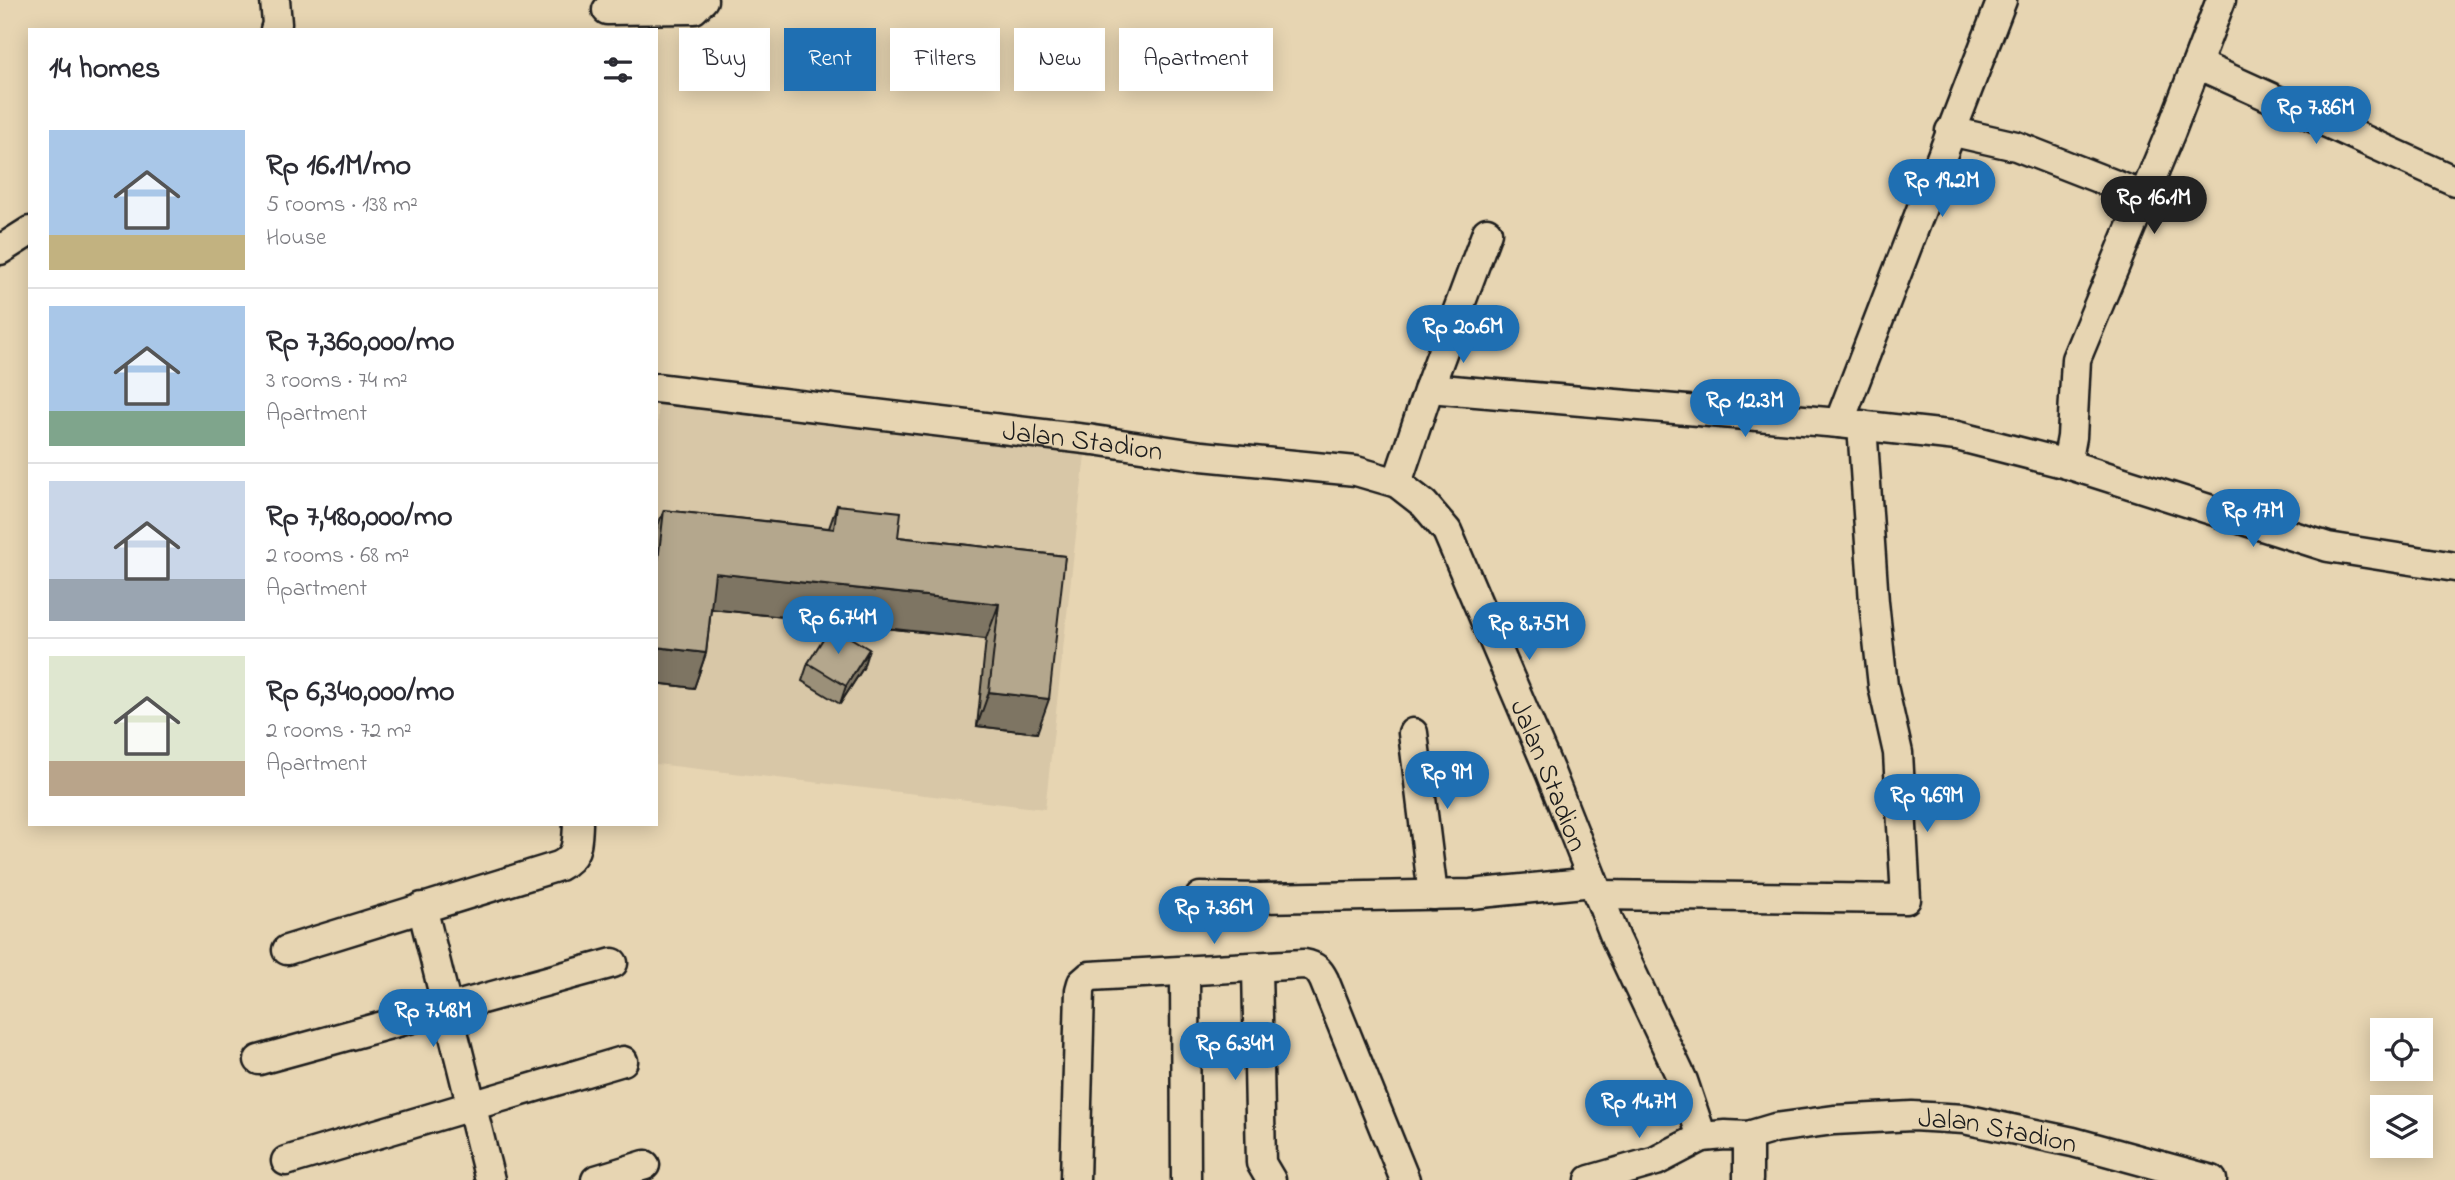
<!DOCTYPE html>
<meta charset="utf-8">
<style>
body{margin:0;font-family:"Indie Flower",sans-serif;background:#f2f2f3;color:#2b2b33;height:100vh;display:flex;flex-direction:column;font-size:26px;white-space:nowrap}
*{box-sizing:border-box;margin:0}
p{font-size:23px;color:#7c7c81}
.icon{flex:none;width:38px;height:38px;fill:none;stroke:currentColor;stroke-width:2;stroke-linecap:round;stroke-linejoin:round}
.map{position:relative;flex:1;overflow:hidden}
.side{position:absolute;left:28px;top:28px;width:630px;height:798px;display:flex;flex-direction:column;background:#fff;border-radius:0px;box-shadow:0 4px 18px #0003}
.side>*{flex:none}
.hud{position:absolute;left:679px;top:28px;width:665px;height:63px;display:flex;gap:14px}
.tools{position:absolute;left:2370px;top:1018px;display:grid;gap:14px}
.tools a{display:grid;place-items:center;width:63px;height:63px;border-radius:0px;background:#fff;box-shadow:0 4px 18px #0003;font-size:35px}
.price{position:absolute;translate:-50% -60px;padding:0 16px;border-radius:24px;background:#1f6fb2;color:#fff;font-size:23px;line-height:46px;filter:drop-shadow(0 2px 4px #0008)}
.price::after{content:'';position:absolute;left:50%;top:42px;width:21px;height:16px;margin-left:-10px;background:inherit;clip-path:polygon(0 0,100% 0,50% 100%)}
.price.on{background:#222;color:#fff}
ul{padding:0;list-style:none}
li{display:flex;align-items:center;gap:21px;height:175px;padding:0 21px}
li+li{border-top:2px solid #e1e1e2}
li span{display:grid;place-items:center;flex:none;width:196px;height:140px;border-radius:0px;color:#555}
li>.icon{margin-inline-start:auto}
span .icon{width:84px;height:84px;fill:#fffc;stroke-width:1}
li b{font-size:30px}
h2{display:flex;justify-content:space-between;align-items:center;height:84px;padding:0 21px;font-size:30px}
.tag{padding:0 24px;border-radius:0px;background:#fff;box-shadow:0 4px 18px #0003;font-size:24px;line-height:63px}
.tag.on{background:#1f6fb2;color:#fff}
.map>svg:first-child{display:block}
.built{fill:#d8c7a7}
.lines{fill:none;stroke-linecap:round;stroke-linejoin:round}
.minor-casing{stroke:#1c1c1c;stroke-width:33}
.minor{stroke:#e7d5b2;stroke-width:28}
.wall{fill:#9b9079;stroke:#1c1c1c;stroke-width:2}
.shaded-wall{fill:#7e7563;stroke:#1c1c1c;stroke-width:2}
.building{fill:#b4a78d;stroke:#1c1c1c;stroke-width:2}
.labels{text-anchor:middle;stroke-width:5;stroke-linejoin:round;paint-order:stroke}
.street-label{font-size:28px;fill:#1c1c1c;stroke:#e7d5b2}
</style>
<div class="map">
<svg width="2455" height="1180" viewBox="0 0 2455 1180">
<rect width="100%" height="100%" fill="#e7d5b2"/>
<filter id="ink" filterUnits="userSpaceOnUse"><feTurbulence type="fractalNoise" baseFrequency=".0143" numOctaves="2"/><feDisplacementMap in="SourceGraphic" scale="14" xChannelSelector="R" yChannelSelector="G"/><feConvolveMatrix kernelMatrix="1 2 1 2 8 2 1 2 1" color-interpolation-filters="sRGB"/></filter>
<g filter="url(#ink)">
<polygon class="built" points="658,397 1086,446 1045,809 656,764"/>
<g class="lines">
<defs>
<g id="minor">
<polyline points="607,10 694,9 703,0"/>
<polyline points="275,30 277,24 275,0"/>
<polyline points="2197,64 2455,181"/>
<polyline points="1950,131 2016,146 2144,196"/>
<polyline points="0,250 30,231"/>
<path id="s1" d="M656 388 1094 440 1202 456 1356 471 1397 483 1424 504 1447 531 1550 772 1616 939 1683 1081 1702 1137 1725 1135 1748 1136 1775 1128 1834 1120 1912 1116 1964 1119 2073 1142 2212 1180"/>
<polyline points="1429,388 1839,423 1957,436 2067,464 2328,547 2455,567"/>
<polyline points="1839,423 2002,0"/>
<polyline points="2067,464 2072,437 2076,359 2171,131 2221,0"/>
<polyline points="1397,483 1429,388 1487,232"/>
<polyline points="1413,733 1433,895"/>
<polyline points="1598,895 1906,899 1898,753 1883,686 1874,602 1862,425"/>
<polyline points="1200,897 1260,898 1471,894 1593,882"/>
<polyline points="422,907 490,1180"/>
<path d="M287 950 559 866C578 857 577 843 578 824"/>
<polyline points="1257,968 1261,1163 1271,1180"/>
<polyline points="1185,971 1186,1180"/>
<polyline points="259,1060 613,963"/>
<polyline points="1748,1136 1748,1180"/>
<polyline points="286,1161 623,1061"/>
<polyline points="596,1180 645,1165"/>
<path d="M1075 1180 1080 990 1082 983 1090 976 1304 964C1315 966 1319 970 1324 980L1405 1180"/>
<polyline points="1590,1180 1656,1161 1702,1137"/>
</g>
</defs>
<use href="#minor" class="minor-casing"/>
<use href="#minor" class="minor"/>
</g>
<g class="wall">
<polygon points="837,505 898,537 1065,556 1037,733 977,726 986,639 711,609 706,653 694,688 656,683 656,530 664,510 829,528"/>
<polygon points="808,663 863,668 840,704 802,681"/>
</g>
<g class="shaded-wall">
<polygon points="715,573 999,604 986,639 702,608"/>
<polygon points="656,647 706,653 694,688 656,683"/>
<polygon points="869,649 863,668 840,704 846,686"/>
<polygon points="989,692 1049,699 1037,733 977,726"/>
</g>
<g class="building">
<polygon points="837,505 901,512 898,537 1065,556 1049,699 989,692 999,604 715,573 706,653 656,647 656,578 664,510 834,529"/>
<polygon points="831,626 869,649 846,686 808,663"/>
</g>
</g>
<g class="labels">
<g class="street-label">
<text dy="10" stroke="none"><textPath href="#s1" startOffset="430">Jalan Stadion</textPath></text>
<text dy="10" stroke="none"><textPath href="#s1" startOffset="1082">Jalan Stadion</textPath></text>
<text dy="10" stroke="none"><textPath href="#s1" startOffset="1774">Jalan Stadion</textPath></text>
</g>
</g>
</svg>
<div class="tools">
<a><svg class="icon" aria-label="locate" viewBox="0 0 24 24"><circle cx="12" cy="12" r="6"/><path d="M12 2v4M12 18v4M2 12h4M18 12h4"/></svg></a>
<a><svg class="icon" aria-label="layers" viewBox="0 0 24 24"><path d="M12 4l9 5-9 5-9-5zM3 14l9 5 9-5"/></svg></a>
</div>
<b class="price" style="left:2316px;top:146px">Rp 7.86M</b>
<b class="price" style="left:1942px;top:219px">Rp 19.2M</b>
<b class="price on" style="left:2154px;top:236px">Rp 16.1M</b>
<b class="price" style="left:1463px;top:365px">Rp 20.6M</b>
<b class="price" style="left:1745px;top:439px">Rp 12.3M</b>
<b class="price" style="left:2253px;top:549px">Rp 17M</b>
<b class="price" style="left:838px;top:656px">Rp 6.74M</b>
<b class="price" style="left:1529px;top:662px">Rp 8.75M</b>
<b class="price" style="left:1447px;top:811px">Rp 9M</b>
<b class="price" style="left:1927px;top:834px">Rp 9.69M</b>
<b class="price" style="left:1214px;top:946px">Rp 7.36M</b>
<b class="price" style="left:433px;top:1049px">Rp 7.48M</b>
<b class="price" style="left:1235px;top:1082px">Rp 6.34M</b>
<b class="price" style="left:1639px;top:1140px">Rp 14.7M</b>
<div class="hud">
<a class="tag">Buy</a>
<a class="tag on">Rent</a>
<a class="tag">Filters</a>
<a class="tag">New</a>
<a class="tag">Apartment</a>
</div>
<section class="side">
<h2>14 homes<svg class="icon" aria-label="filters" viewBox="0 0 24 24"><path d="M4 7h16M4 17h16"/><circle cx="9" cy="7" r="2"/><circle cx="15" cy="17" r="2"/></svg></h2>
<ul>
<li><span style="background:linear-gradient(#a9c7e8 75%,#c2b280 0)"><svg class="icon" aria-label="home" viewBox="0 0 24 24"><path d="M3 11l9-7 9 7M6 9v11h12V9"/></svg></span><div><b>Rp 16.1M/mo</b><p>5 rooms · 138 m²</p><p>House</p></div></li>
<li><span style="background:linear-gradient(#a9c7e8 75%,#7fa58c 0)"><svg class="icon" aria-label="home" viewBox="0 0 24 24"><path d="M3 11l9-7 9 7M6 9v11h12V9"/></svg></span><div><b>Rp 7,360,000/mo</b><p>3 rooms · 74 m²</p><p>Apartment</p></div></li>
<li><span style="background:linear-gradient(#c9d6e8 70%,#9aa5b1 0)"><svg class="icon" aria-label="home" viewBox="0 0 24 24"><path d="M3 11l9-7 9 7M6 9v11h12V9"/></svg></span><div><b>Rp 7,480,000/mo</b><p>2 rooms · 68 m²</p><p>Apartment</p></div></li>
<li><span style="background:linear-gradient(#dfe7d0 75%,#b9a48a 0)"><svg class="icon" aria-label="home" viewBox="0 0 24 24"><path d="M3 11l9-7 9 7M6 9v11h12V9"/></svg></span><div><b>Rp 6,340,000/mo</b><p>2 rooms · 72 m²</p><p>Apartment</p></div></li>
</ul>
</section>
</div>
